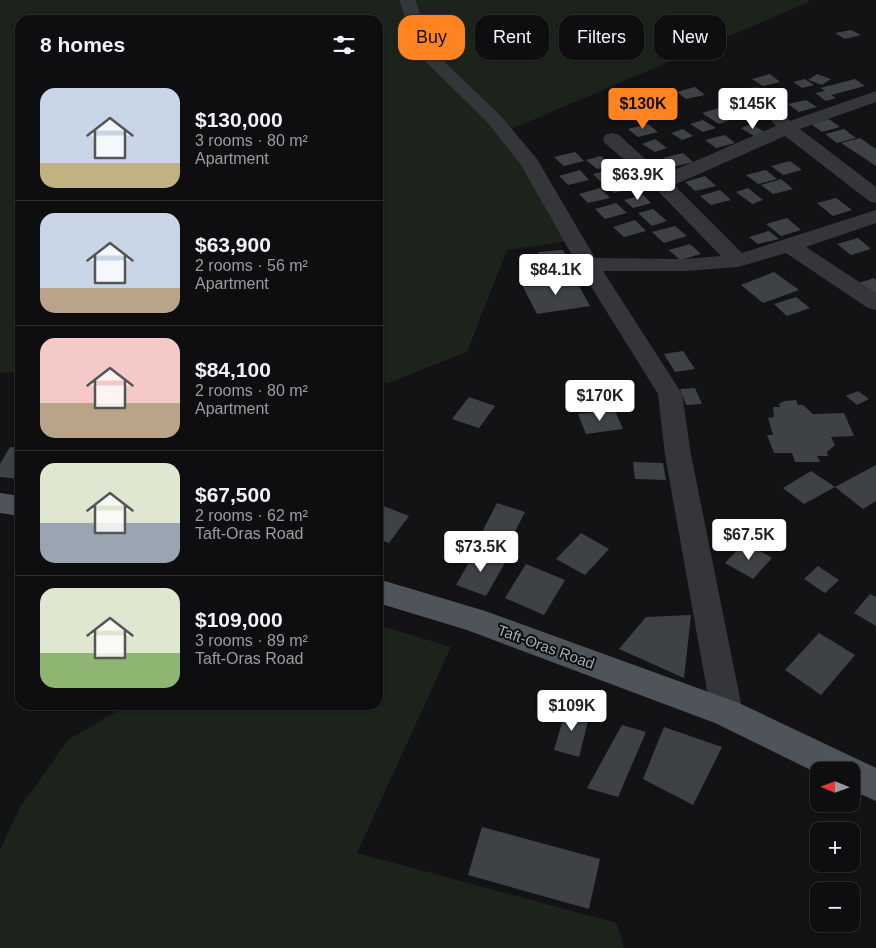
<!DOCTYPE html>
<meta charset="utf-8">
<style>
body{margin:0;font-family:Arial,sans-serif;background:#171719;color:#f1f3f6;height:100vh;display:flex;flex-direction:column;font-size:19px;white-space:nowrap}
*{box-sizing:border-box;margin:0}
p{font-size:16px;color:#9b9c9f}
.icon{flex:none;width:28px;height:28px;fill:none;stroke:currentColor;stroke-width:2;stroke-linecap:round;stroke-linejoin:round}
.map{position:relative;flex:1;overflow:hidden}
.drawer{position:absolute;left:15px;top:15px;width:368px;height:695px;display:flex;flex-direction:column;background:#0e0e10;border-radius:15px;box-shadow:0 1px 4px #0004,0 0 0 1px #2e2e30}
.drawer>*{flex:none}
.guide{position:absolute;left:398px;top:15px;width:402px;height:45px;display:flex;gap:10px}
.needle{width:32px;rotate:271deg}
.fabs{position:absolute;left:810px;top:762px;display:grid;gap:10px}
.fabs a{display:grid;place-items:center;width:50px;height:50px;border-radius:10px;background:#0e0e10;box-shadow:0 1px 4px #0004,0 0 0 1px #2e2e30;font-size:25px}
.price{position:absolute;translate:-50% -42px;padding:0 11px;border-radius:5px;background:#fff;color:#222;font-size:16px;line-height:32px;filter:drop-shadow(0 1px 2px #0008)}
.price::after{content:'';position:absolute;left:50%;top:30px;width:15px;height:11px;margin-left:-8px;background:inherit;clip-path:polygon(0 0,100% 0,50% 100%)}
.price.selected{background:#ff8421;color:#111}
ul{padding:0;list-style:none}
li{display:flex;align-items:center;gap:15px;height:125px;padding:0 25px}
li+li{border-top:1px solid #2e2e30}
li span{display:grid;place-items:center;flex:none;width:140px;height:100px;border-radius:15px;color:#555}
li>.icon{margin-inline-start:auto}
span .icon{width:60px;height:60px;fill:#fffc;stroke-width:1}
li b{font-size:21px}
h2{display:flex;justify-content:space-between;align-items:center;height:60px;padding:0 25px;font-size:21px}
.pill{padding:0 18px;border-radius:15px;background:#0e0e10;box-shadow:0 1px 4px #0004,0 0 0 1px #2e2e30;font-size:18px;line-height:45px}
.pill.selected{background:#ff8421;color:#111}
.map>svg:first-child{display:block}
.green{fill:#1b231b}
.building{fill:#3f4245}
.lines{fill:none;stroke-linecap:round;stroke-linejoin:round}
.street{fill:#34363a;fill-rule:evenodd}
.primary{fill:#4f545a;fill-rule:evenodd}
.labels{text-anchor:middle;stroke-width:4;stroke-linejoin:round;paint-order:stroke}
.street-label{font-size:15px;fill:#a3adb7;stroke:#0e0e10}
</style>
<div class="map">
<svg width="876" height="948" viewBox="0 0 876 948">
<rect width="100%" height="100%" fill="#131315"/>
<g class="green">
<polygon points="0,0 807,0 811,1 509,130 569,241 507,250 467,352 388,383 378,380 378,20 20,20 20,372 0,373"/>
<polygon points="378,625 451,647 357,853 617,923 624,948 0,948 0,850 19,809 68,740 127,705 378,705"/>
</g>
<g class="building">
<polygon points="851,30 861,35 845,39 835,33"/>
<polygon points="770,74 780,82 763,86 752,79"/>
<polygon points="817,74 831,79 822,85 808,80"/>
<polygon points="805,79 814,85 802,88 793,82"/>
<polygon points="855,79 865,86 831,95 836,98 826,101 815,93 825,91 820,88"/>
<polygon points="695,87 705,95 686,99 677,92"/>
<polygon points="630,98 639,106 620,111 611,103"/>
<polygon points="806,100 817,107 799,112 788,104"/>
<polygon points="719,108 736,118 719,124 702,113"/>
<polygon points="829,119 840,127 822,132 811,124"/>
<polygon points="703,120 716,128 703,132 690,124"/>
<polygon points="648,124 658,132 638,137 628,129"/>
<polygon points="752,124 764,132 754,136 741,128"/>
<polygon points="683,129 693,136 682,140 671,133"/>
<polygon points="844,129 856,138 837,143 825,134"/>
<polygon points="725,135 735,143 716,148 705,140"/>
<polygon points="860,138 876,149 876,166 841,143"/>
<polygon points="655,139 667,148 655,152 642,144"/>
<polygon points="575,152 584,161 564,166 554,157"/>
<polygon points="683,153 693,162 673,167 663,158"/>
<polygon points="601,156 612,166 597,169 586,160"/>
<polygon points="790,161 802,170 783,175 771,166"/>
<polygon points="580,170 589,180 568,185 559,176"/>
<polygon points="609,170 620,179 603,184 593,174"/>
<polygon points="766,170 777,179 758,184 746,175"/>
<polygon points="705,176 716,186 695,191 685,182"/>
<polygon points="781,179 793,189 773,194 761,185"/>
<polygon points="628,182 634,188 614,193 608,187"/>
<polygon points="600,188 610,198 588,203 579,194"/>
<polygon points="748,188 763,200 752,204 736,192"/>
<polygon points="720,190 731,200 711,205 700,196"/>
<polygon points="643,195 651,203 633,208 624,200"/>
<polygon points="836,198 852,210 833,216 817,203"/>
<polygon points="616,203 627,213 605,219 595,209"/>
<polygon points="653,209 667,221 652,226 638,213"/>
<polygon points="787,218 801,230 781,236 766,224"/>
<polygon points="635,220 646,231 624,237 613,227"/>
<polygon points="675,226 687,236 664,243 652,232"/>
<polygon points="769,231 779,239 758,244 749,237"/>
<polygon points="858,238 871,249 851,255 837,244"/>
<polygon points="690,244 701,254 680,260 669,250"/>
<polygon points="563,250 569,262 543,264 538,252"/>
<polygon points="774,272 799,290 763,303 741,285"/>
<polygon points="574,277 590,306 537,314 522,285"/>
<polygon points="874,278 876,280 876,294 853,285"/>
<polygon points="796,297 810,308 787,316 774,304"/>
<polygon points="683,351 695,369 675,372 664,354"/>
<polygon points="695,388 702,404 686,405 680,389"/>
<polygon points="858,391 869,399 857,405 846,396"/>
<polygon points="469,397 495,406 479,428 452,419"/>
<polygon points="796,400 798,405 803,405 813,414 844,413 854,436 831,437 835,445 827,452 828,456 817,456 820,462 795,462 792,453 774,453 767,435 773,435 768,418 774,417 773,407 780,407 779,404 784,401"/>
<polygon points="614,409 623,429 586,434 578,414"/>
<polygon points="10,447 20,448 20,479 0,477 0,464"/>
<polygon points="633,462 663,463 666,480 635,479"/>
<polygon points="876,465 876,501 863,509 835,487"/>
<polygon points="811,471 835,487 804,504 783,488"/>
<polygon points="497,503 525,512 510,541 482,532"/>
<polygon points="381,505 409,516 389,543 378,539 378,510"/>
<polygon points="581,533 609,549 585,575 556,559"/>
<polygon points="745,542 772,558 753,579 725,563"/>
<polygon points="476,550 506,561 486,596 456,585"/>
<polygon points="526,564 565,580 544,615 505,598"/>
<polygon points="818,566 839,580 825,593 804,579"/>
<polygon points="870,594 876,597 876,626 854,613"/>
<polygon points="691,615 684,678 619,649 646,617"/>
<polygon points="819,633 855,655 821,695 785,670"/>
<polygon points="567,706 590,713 579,757 554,750"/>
<polygon points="622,725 646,732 618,797 587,788"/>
<polygon points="664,727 722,747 693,805 643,779"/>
<polygon points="482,827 600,859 589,909 468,875"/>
</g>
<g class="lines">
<polygon class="street" points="399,0 415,0 435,53 500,115 537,159 595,258 685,259 721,256 654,187 605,143 603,139 605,135 612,133 619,135 663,175 776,126 749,96 746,92 749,88 755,87 761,88 790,121 876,91 876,102 800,129 876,187 876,203 869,201 785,136 674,185 742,253 876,210 876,223 806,247 876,293 876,310 868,308 786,253 738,267 685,271 603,271 682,394 691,455 743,713 738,723 727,727 716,723 711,713 665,455 658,394 577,264 521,165 488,123 419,55"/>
<g class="primary">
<polygon points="0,493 20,496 20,516 0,513"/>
<polygon points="378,579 485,611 739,703 876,768 876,801 851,790 851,771 819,771 819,774 715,723 467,630 378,603"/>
</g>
</g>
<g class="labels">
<g class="street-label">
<text transform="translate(546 647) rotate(20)" y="5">Taft-Oras Road</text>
</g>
</g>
</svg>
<div class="fabs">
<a><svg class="needle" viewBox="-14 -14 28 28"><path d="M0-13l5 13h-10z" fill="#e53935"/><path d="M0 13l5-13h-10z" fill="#9b9c9f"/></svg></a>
<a>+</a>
<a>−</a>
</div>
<b class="price selected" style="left:643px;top:130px">$130K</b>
<b class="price" style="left:753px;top:130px">$145K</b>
<b class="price" style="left:638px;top:201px">$63.9K</b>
<b class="price" style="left:556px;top:296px">$84.1K</b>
<b class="price" style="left:600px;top:422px">$170K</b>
<b class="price" style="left:749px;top:561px">$67.5K</b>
<b class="price" style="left:481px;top:573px">$73.5K</b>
<b class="price" style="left:572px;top:732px">$109K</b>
<div class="guide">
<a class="pill selected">Buy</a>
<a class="pill">Rent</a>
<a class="pill">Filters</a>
<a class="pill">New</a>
</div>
<section class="drawer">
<h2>8 homes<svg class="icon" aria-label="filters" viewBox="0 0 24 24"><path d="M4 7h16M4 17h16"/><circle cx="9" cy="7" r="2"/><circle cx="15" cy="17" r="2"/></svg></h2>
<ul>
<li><span style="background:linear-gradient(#c9d6e8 75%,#c2b280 0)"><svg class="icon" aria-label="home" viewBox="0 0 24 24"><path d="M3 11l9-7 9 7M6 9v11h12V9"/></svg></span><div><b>$130,000</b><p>3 rooms · 80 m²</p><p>Apartment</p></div></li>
<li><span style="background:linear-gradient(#c9d6e8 75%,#b9a48a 0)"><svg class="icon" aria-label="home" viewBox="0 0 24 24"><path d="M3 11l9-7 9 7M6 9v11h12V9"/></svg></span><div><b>$63,900</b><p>2 rooms · 56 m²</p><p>Apartment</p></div></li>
<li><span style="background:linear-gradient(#f6c9c9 65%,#b9a48a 0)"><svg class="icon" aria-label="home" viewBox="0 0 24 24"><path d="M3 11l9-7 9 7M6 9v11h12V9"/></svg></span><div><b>$84,100</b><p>2 rooms · 80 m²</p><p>Apartment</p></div></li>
<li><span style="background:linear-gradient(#dfe7d0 60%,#9aa5b1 0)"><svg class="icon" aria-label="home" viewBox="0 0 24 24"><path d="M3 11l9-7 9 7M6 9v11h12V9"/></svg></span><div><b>$67,500</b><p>2 rooms · 62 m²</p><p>Taft-Oras Road</p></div></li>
<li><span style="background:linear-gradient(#dfe7d0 65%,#8fb573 0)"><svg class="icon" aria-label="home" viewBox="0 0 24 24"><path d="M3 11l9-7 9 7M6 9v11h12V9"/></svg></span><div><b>$109,000</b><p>3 rooms · 89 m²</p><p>Taft-Oras Road</p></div></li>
</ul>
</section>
</div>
